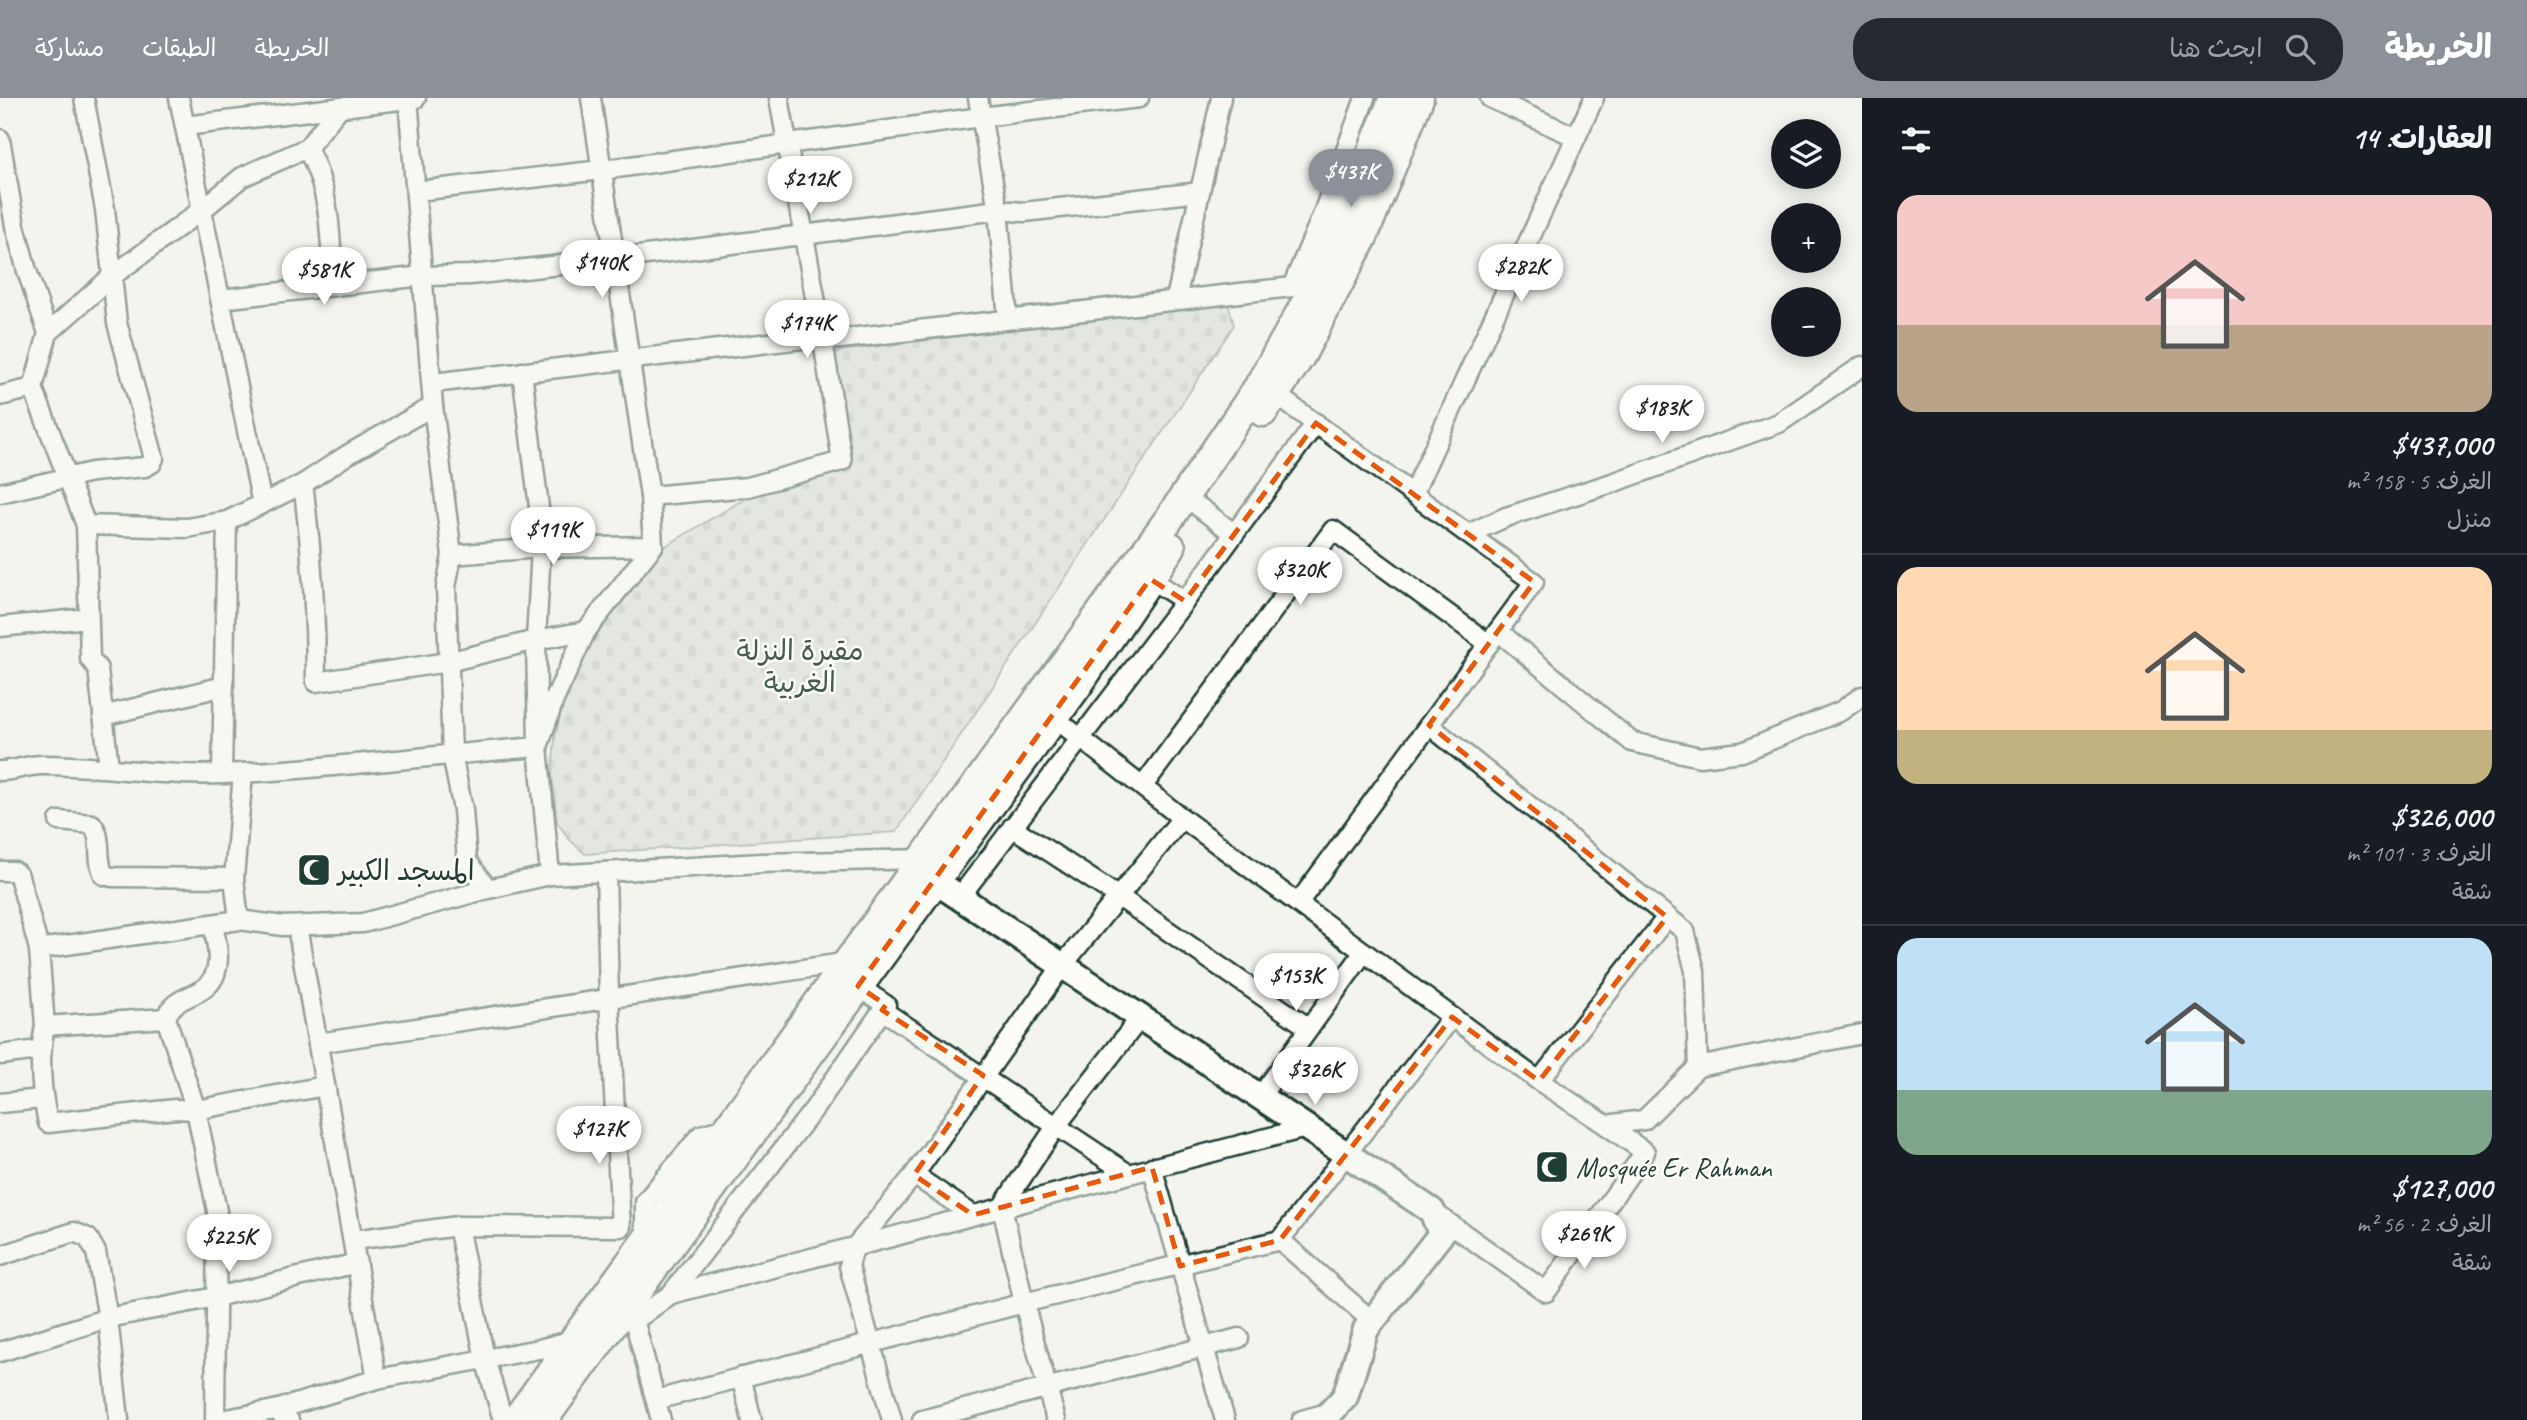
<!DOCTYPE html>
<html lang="ar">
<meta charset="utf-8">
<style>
body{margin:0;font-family:Caveat,"Playpen Sans Arabic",sans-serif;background:#242831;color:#f1f3f6;direction:rtl;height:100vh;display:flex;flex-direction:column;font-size:26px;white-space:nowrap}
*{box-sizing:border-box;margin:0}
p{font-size:23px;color:#9ea1a6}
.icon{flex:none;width:38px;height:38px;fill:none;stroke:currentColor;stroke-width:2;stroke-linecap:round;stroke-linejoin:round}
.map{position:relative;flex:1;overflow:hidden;direction:ltr}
.panel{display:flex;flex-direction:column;background:#171b24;width:665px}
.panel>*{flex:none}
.controls{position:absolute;left:1771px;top:21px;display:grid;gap:14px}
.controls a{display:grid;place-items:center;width:70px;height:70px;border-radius:50%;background:#171b24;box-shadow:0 4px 18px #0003;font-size:35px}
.price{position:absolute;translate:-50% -60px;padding:0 16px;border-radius:24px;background:#fff;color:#222;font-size:23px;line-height:46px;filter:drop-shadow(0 2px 4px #0008)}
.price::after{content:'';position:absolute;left:50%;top:42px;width:21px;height:16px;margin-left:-10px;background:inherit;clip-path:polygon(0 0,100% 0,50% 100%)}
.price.active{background:#8c9099;color:#fff}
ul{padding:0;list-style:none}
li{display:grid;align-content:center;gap:14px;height:371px;padding:0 35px}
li+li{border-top:2px solid #363941}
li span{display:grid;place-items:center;height:217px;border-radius:21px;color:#555}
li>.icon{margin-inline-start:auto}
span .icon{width:126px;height:126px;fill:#fffc;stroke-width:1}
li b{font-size:30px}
h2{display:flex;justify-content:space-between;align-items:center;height:84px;padding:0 35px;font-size:30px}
header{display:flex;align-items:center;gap:42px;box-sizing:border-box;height:98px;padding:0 35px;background:#8c9099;color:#fff}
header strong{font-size:33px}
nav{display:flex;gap:38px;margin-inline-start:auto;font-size:24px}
.search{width:490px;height:63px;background:#242831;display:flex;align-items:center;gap:18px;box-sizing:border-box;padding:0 24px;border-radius:28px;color:#9ea1a6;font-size:26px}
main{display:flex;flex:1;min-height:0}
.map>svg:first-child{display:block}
.cemetery{fill:url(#cemetery-stones);stroke:#788a82;stroke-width:2}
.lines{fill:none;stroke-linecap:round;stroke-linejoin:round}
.street-casing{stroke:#1f3d34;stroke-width:23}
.secondary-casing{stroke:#1f3d34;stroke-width:30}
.primary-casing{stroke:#1f3d34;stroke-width:33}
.street{stroke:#fdfcf7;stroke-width:18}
.secondary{stroke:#fdfcf7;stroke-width:24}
.primary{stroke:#fdfcf7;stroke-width:28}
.marked{fill:none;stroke:#e8590c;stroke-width:5;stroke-dasharray:14 9;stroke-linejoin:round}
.labels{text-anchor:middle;stroke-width:5;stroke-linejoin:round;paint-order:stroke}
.park-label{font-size:28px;fill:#435c53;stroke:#fdfcf7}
.poi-label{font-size:28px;fill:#1f3d34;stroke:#fdfcf7;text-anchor:start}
</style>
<header>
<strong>الخريطة</strong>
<div class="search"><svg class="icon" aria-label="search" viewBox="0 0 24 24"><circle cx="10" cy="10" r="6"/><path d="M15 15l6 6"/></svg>ابحث هنا</div>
<nav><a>الخريطة</a><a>الطبقات</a><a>مشاركة</a></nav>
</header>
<main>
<section class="panel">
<h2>العقارات: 14<svg class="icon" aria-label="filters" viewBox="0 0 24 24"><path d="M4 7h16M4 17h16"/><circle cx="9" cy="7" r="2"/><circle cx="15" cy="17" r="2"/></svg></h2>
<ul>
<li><span style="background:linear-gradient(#f6c9c9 60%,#b9a48a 0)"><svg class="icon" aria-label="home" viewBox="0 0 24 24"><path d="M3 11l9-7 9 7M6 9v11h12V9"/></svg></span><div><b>$437,000</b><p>الغرف: 5 · 158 m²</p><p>منزل</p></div></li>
<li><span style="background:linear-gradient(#ffd9b3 75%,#c2b280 0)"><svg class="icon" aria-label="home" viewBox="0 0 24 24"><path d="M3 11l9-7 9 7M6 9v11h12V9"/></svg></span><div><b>$326,000</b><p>الغرف: 3 · 101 m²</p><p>شقة</p></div></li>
<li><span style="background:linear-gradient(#bfe0f5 70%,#7fa58c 0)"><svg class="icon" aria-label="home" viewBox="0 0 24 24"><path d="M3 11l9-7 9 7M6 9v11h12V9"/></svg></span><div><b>$127,000</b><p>الغرف: 2 · 56 m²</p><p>شقة</p></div></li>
</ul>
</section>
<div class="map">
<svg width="1862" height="1322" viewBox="0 0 1862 1322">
<defs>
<pattern id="cemetery-stones" width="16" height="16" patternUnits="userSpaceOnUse" patternTransform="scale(1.75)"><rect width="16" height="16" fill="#d1d6d1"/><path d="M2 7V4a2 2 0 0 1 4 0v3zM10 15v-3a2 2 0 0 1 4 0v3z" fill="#b3b9b4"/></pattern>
</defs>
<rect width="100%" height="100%" fill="#f4f4ef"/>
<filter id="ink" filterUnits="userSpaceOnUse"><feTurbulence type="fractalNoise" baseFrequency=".0143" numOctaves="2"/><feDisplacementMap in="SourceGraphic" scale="14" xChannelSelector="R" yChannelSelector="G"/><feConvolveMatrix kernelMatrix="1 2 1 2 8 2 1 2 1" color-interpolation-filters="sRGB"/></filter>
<g filter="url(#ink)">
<polygon class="cemetery" points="1228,205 1234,227 896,734 585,756 569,741 557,724 552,678 555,639 565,596 589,543 644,461 756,394 851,371 833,259 840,253"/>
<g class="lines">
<defs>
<g id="street">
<polyline points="179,0 262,406"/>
<polyline points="408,0 433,308 452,457 446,489 452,656 463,712 467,763 488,791"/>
<polyline points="978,0 998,112 1008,221"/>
<polyline points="1490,0 1576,39"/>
<polyline points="185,28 416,0"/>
<polyline points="0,41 15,128 27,173 48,235"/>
<path d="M307 50C332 98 330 136 333 188"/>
<polyline points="417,93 602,72 981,19 1139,0"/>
<polyline points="1292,189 1322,118 1365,0"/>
<polyline points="221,201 423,178 470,177 615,161 998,112 1024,114 1200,94"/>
<polyline points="1176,201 1221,0"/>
<polyline points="522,274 542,433 536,542 538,649 550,777"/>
<polyline points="433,285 802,241 823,243 1292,189 1320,180"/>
<polyline points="1275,296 1534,484 1299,804"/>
<polyline points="0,298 33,290"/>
<path d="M303 386C312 452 316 517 316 584L448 564 536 542 586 533"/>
<polyline points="0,395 92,374 145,369 152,365 154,360 117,225 105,111 84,0"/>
<polyline points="1413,396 1594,0"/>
<polyline points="650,398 748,389 842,363 823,243 779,0"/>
<polyline points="1199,409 1233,435"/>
<polyline points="86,427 187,430 227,423 303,386 347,357 433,308"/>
<polyline points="1468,436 1506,419 1612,385 1779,325 1862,268"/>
<polyline points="452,457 540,450 653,448"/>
<polyline points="1150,481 1185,503"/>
<polyline points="0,529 88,520"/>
<polyline points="1498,533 1632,644 1700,659 1742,654 1841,613 1862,598"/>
<polyline points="1047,614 1182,720 1539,983 1606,1027 1644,1022 1698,969 1862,936"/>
<polyline points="103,618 224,588"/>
<polyline points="1429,627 1685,833 1695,873 1698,969"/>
<polyline points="109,670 98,571 90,561 86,427 33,290 48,235 111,179 203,111 242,79 307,50 340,9"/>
<path d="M0 673C14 673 28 667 42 667 103 667 162 679 223 676 329 671 433 657 538 649L554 602 586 533 653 448 650 398 591 0"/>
<polyline points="243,675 234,780 239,822 283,828 363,825 488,791 550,777 761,765 923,761"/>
<polyline points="222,676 227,423"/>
<polyline points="1143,688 1333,432 1489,546"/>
<path d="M59 723 92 726C104 741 95 761 104 777L112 779 234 780"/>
<polyline points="1012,729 1119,799 1309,930"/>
<polyline points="0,773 14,773 19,778 39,851"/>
<polyline points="959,800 1185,503 1316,325"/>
<path d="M213 826C215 839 220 856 217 869 211 903 175 892 166 920L196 1012 217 1113 215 1322"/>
<polyline points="297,828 377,1281"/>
<polyline points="882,912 1127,1075"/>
<polyline points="166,920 45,928 39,851 239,822"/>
<path d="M45 928C38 961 41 992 48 1025L175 1011 196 1012 325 988"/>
<polyline points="318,945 849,864"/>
<polyline points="0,957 39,952"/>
<polyline points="1539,983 1667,819"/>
<polyline points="1260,999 1364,854"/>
<polyline points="0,1005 42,1001"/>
<polyline points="1152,1069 1225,1322"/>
<polyline points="914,1077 973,1117"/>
<polyline points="1432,1113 1546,1194 1645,1054 1606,1027"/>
<polyline points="458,1128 485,1261 503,1322"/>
<polyline points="650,1137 645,1127 645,1104 701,1037 729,1029"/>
<polyline points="353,1142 458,1128 621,1129 609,900 606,774"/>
<polyline points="1280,1142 1372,1223"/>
<polyline points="0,1158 74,1134 88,1140 96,1154 108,1220 119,1322"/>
<path d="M671 1196C883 1143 1094 1084 1306 1030"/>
<polyline points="632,1214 661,1322"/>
<polyline points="634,1223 671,1196 814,1011 886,907 858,888"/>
<polyline points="0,1254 108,1220 216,1199 357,1165"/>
<polyline points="741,1279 752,1322"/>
<polyline points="656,1302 1024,1205 1280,1142 1452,919"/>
<polyline points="275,1312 377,1281 539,1251 574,1242"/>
<polyline points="221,1322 275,1312 289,1322"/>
<polyline points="892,1322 849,1168 854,1150 914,1077 1062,868 1182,720"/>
<polyline points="922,1322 1239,1240"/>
<polyline points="1056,1322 1024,1205 1002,1109 1057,1027 1140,920"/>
<polyline points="1302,1322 1331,1314"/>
</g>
<polyline id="secondary" points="935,783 1432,1113 1441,1136 1366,1231 1345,1299 1323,1322"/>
<g id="primary">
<polyline points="1263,314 1301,257 1363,139 1419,0"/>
<polyline points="516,1322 1169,421 1259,288 1320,180 1394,0"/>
<polyline points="543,1322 1078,587 1171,449"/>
</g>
</defs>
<use href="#street" class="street-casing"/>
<use href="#secondary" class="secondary-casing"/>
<use href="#primary" class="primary-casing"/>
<use href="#street" class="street"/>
<use href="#secondary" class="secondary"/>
<use href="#primary" class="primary"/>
</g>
</g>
<path d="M0 0H1862V1322H0ZM1316 325 1534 484 1429 627 1667 819 1539 983 1452 919 1280 1142 1180 1168 1152 1069 973 1117 914 1077 983 977 882 912 886 907 858 888 1150 481 1185 503Z" fill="#f4f4ef" fill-opacity=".55" fill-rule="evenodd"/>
<path class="marked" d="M1316 325 1534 484 1429 627 1667 819 1539 983 1452 919 1280 1142 1180 1168 1152 1069 973 1117 914 1077 983 977 882 912 886 907 858 888 1150 481 1185 503Z"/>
<defs>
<symbol id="mosque-square" viewBox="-11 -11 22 22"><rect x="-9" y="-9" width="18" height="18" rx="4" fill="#1f3d34" stroke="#fdfcf7"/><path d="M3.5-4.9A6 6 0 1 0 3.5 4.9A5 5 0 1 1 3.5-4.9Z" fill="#fff"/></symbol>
</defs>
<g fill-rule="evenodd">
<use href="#mosque-square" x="295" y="753" width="38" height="38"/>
<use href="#mosque-square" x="1533" y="1050" width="38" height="38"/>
</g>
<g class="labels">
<g class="park-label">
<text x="800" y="562">مقبرة النزلة<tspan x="800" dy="32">الغربية</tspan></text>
</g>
<g class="poi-label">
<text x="338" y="782">المسجد الكبير</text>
<text x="1576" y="1079">Mosquée Er Rahman</text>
</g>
</g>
</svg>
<div class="controls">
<a><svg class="icon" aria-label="layers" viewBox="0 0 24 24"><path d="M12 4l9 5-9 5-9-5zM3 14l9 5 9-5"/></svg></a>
<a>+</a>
<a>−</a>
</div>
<b class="price active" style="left:1351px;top:111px">$437K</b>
<b class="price" style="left:810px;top:118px">$212K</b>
<b class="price" style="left:602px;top:202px">$140K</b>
<b class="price" style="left:1521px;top:206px">$282K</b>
<b class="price" style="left:324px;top:209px">$581K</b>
<b class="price" style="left:807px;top:262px">$174K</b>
<b class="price" style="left:1662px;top:347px">$183K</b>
<b class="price" style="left:553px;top:469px">$119K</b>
<b class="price" style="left:1300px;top:509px">$320K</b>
<b class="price" style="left:1296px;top:915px">$153K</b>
<b class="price" style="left:1315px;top:1009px">$326K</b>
<b class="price" style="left:599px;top:1068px">$127K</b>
<b class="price" style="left:1584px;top:1173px">$269K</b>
<b class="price" style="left:229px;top:1176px">$225K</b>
</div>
</main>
